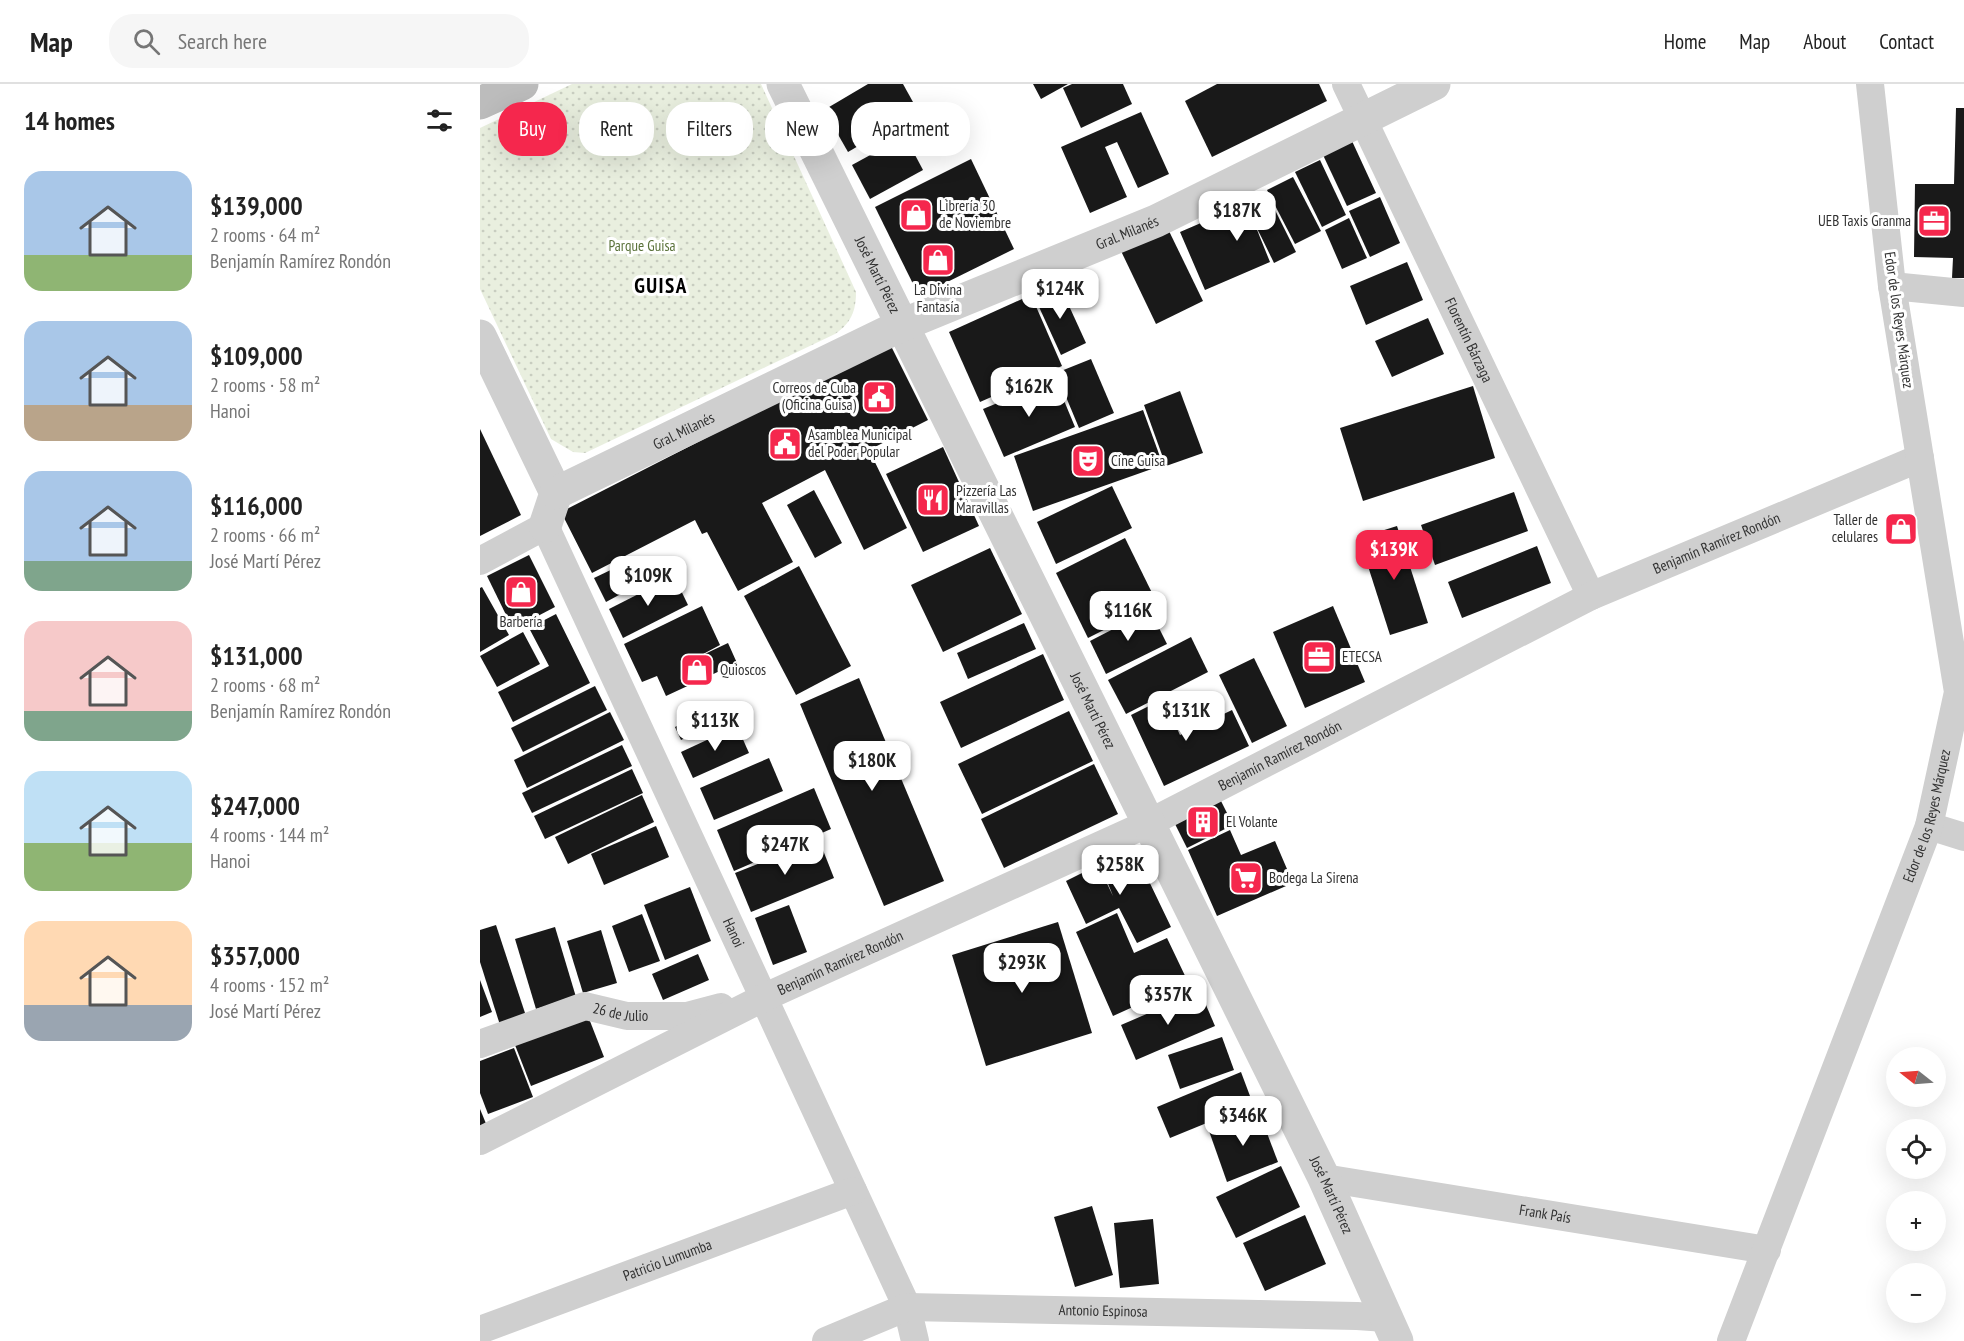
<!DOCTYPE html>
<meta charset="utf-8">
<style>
body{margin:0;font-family:"PT Sans Narrow",sans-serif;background:#f6f6f6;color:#222;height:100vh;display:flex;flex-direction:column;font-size:22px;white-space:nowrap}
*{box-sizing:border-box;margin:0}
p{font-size:20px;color:#767676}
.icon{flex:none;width:33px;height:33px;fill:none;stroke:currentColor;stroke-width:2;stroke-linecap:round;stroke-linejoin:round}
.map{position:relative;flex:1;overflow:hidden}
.panel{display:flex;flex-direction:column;background:#fff;width:480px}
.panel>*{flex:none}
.hud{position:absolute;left:18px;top:18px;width:570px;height:54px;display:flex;gap:12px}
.needle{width:39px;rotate:287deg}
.buttons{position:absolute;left:1406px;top:963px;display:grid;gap:12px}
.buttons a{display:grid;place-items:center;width:60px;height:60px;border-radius:50%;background:#fff;box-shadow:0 6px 24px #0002;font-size:30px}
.price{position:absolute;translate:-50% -51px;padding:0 14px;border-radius:12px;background:#fff;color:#222;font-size:20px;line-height:39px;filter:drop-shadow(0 2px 3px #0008)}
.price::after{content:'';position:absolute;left:50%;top:36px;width:18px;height:14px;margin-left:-9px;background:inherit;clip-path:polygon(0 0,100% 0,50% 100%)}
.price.selected{background:#f5274d;color:#fff}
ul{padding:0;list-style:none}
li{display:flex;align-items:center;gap:18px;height:150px;padding:0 24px}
li span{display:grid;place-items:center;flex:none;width:168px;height:120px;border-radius:18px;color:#555}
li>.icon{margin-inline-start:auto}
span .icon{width:72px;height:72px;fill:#fffc;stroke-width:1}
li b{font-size:26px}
h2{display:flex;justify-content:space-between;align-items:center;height:72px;padding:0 24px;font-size:26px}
.tag{padding:0 21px;border-radius:24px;background:#fff;box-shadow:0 6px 24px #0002;font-size:21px;line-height:54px}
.tag.selected{background:#f5274d;color:#fff}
header{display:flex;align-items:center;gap:36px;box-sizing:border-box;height:84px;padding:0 30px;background:#fff;border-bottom:2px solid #e0e0e0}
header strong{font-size:28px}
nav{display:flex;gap:33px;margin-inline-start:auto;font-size:21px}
.search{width:420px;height:54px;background:#f6f6f6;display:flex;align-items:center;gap:15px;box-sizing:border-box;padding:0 21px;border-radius:24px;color:#767676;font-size:22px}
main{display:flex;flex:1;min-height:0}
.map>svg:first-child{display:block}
.grass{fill:url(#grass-dots)}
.building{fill:#191919}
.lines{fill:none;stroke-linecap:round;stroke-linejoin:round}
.minor{stroke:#cfcfcf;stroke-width:28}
.tertiary{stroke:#cfcfcf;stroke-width:33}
.secondary{stroke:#bcbcbc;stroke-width:33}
.labels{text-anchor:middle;stroke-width:6;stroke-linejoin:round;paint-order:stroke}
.poi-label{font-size:15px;fill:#323232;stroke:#fff;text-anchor:start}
.street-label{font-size:15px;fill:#323232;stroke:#fff}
.park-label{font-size:15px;fill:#5a723a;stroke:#fff}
.district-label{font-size:21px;font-weight:bold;letter-spacing:1.5px;fill:#000;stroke:#fff}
</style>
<header>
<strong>Map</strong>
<div class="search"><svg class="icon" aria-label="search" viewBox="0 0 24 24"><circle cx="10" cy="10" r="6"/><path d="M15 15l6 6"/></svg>Search here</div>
<nav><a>Home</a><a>Map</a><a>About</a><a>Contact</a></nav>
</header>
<main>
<section class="panel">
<h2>14 homes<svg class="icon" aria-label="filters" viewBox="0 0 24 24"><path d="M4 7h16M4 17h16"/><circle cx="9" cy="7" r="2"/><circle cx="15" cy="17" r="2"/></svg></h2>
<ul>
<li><span style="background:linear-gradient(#a9c7e8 70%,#8fb573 0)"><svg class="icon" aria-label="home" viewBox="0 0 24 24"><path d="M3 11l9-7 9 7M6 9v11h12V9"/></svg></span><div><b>$139,000</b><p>2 rooms · 64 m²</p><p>Benjamín Ramírez Rondón</p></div></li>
<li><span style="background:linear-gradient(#a9c7e8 70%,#b9a48a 0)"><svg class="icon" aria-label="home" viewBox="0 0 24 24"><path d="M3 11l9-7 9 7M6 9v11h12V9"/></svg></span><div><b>$109,000</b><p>2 rooms · 58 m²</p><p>Hanoi</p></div></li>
<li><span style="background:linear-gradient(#a9c7e8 75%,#7fa58c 0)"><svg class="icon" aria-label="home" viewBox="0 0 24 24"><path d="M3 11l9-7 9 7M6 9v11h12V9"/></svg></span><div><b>$116,000</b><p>2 rooms · 66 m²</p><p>José Martí Pérez</p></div></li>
<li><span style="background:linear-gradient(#f6c9c9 75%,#7fa58c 0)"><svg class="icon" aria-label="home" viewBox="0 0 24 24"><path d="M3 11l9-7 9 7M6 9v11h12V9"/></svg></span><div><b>$131,000</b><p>2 rooms · 68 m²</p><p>Benjamín Ramírez Rondón</p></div></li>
<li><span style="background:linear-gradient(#bfe0f5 60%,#8fb573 0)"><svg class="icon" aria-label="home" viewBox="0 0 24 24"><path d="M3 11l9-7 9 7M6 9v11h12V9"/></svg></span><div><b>$247,000</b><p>4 rooms · 144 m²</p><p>Hanoi</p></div></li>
<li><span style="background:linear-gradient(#ffd9b3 70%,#9aa5b1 0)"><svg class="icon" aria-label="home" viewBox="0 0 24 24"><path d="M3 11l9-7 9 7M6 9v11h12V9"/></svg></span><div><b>$357,000</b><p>4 rooms · 152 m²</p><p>José Martí Pérez</p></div></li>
</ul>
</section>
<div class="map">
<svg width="1484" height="1257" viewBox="0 0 1484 1257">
<defs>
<pattern id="grass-dots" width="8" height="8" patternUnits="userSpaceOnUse" patternTransform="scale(1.5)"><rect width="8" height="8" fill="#e9efdf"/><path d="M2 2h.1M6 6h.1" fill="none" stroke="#c8cdc0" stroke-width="1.8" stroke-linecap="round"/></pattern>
</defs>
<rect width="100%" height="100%" fill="#fff"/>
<path class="grass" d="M92 0H281L376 208C376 227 371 239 355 250L105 369 93 368 71 355 0 205V44Z"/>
<g class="building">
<polygon points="388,0 423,0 438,27 368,68 344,26"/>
<polygon points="553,0 588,0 561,15"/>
<polygon points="592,0 643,0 652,20 601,44 583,4"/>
<polygon points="737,0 839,0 847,17 732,73 705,17"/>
<polygon points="1476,24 1484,24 1484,194 1472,194 1473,174 1434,173 1435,100 1474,100"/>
<polygon points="661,28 689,90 658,104 637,58 625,63 647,113 610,129 581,63"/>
<polygon points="425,52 443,86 390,115 372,81"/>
<polygon points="872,57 896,109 867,122 843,71"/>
<polygon points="491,75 534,165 439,212 395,123"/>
<polygon points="840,76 866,131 842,143 815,88"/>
<polygon points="813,93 841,147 815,160 787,106"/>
<polygon points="786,108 816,168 794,179 773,136 790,178 725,206 700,148 765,120"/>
<polygon points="900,113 920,159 890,173 869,127"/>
<polygon points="869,134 887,174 862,185 845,146"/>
<polygon points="688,145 723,217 676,240 641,167"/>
<polygon points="927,178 943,216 886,241 870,202"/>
<polygon points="579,200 606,259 581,271 554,212"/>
<polygon points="551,211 582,282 500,318 469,248"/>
<polygon points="948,234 964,270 912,293 895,257"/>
<polygon points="410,260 448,336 389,366 427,444 384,466 345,386 282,419 313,478 258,507 227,448 222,450 215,436 112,489 81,428"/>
<polygon points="611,275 634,329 599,344 576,289"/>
<polygon points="575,295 595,343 524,373 503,325"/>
<polygon points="993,302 1015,374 883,417 860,344"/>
<polygon points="700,307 723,369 686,382 664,321"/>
<polygon points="663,326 683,381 553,427 534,372"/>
<polygon points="0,345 41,431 0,452"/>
<polygon points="463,363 499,442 443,468 406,390"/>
<polygon points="632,402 652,444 576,480 557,438"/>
<polygon points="334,406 362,459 335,474 307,421"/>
<polygon points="1034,408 1048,447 955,481 941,441"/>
<polygon points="917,442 948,539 910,551 879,454"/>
<polygon points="645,454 677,519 608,554 576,489"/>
<polygon points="1057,462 1071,499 982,534 968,498"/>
<polygon points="510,464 542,530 463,568 431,501"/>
<polygon points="49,471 75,523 33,545 7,492"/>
<polygon points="139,482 150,505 126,518 114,494"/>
<polygon points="319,482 371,582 316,611 264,512"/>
<polygon points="194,492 208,521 143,554 129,525"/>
<polygon points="2,503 29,551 0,568 0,504"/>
<polygon points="222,522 240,561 212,576 248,559 257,579 186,612 177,592 162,598 144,560"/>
<polygon points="853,522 885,598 825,624 793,548"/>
<polygon points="670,526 687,560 626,590 610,557"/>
<polygon points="76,530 110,599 33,638 18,608 69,582 49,544"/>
<polygon points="544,539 556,565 488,595 477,569"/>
<polygon points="43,548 60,580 17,603 0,572"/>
<polygon points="711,553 728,588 646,630 628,596"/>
<polygon points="563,570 584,616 481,664 460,618"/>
<polygon points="774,574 807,642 772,659 739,591"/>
<polygon points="379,594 464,797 404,822 320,620"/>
<polygon points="115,602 127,626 43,668 31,644"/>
<polygon points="683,615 700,651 752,626 769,662 684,702 651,631"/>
<polygon points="589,627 613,677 502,730 478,680"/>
<polygon points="130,628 144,656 47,704 34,676"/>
<polygon points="207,637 213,650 201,656 195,643"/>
<polygon points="257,642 269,669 213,694 201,668"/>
<polygon points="142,661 152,682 52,729 42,709"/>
<polygon points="289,674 303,707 234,736 220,704"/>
<polygon points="614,680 638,730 524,784 501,735"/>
<polygon points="152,685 163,709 65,755 54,732"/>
<polygon points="334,704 351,745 254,787 237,746"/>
<polygon points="162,711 174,738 88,780 75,753"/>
<polygon points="739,713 753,741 707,764 693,736"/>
<polygon points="176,742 189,773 124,801 111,770"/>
<polygon points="750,746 761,771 795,757 813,799 737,832 708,766"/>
<polygon points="339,756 354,794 271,828 255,789"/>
<polygon points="654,766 691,843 657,859 639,824 606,840 586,797 618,781 633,812 621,782"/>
<polygon points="210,803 231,857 185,876 164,821"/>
<polygon points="309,821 327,868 293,881 275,834"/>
<polygon points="637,829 654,869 687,854 708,898 633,932 596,848"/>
<polygon points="162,830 180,877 149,888 132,842"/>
<polygon points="578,838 612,949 506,982 472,871"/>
<polygon points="16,841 46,932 20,941 0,878 0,846"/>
<polygon points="75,843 96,913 56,925 35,855"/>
<polygon points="121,846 137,899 103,909 87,857"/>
<polygon points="218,870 229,896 183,916 172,890"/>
<polygon points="0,896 12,928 0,933"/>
<polygon points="720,907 735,942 656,976 641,941"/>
<polygon points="108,932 124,973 51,1002 35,961"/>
<polygon points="742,953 754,986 700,1005 688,971"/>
<polygon points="34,964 53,1013 8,1030 0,1009 0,977"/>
<polygon points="761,988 773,1020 690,1054 677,1023"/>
<polygon points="0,1025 7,1042 0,1046"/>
<polygon points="779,1028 798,1078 747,1098 729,1047"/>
<polygon points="801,1082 820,1123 756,1154 736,1113"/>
<polygon points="612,1122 633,1191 595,1203 574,1133"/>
<polygon points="825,1131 846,1180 785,1207 763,1159"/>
<polygon points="673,1135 679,1200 640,1204 634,1139"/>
</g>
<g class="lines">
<g class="minor">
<path id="s1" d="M866 0 1111 512"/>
<polyline points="1412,202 1484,209"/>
<path id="s2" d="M0 477 65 442 427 1223 435 1257"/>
<polyline points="1449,742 1484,753"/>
<path id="s3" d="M0 960 105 922 147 932H207L241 923"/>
<path id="s4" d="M0 1057 285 913 667 740 1111 512 1440 374"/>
<path id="s5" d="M844 1094 1287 1166"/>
<path id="s6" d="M0 1246 373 1107"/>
<path id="s7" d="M346 1257 427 1223 877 1232 906 1234"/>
<path id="s8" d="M1251 1257 1449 742 1478 608 1412 202 1390 0"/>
</g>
<g class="tertiary">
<path id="s9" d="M303 0 844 1094 917 1257"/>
<polyline points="0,252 76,409 65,442"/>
<path id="s10" d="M76 409 422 241 676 137 954 0"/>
</g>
<polyline class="secondary" points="0,19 42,0"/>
</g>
<defs>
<symbol id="shop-square" viewBox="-11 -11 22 22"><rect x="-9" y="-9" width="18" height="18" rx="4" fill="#f5274d" stroke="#fff"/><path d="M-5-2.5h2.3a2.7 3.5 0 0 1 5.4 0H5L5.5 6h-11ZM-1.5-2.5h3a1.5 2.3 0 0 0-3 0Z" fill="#fff"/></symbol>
<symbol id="office-square" viewBox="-11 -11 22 22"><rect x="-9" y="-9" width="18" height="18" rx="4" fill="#f5274d" stroke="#fff"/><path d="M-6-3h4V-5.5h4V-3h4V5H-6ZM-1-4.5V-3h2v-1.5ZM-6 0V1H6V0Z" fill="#fff"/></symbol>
<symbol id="civic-square" viewBox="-11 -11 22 22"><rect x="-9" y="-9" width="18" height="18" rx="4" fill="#f5274d" stroke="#fff"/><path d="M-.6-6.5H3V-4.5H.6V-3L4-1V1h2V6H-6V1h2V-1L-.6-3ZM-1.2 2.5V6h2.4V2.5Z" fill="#fff"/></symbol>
<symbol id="theatre-square" viewBox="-11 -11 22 22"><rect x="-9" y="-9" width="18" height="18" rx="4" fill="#f5274d" stroke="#fff"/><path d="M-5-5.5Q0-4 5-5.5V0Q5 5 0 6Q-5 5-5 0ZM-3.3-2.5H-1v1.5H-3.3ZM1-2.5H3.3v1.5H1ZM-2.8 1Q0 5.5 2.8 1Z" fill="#fff"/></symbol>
<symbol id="restaurant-square" viewBox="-11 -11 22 22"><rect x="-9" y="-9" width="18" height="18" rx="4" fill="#f5274d" stroke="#fff"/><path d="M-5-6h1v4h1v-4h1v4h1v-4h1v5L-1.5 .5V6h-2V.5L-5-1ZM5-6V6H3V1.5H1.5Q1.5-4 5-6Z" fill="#fff"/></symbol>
<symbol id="building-square" viewBox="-11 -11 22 22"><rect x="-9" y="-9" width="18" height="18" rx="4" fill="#f5274d" stroke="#fff"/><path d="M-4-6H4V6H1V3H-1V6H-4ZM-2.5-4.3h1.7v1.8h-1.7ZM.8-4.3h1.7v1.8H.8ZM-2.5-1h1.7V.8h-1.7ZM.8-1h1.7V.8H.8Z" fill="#fff"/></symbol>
<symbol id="supermarket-square" viewBox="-11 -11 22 22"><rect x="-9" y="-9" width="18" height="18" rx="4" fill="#f5274d" stroke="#fff"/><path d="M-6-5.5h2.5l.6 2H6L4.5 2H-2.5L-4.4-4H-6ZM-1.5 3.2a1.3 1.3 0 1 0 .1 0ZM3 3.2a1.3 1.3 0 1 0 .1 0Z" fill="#fff"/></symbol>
</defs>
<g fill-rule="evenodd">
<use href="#shop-square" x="417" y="112" width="38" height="38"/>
<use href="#office-square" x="1435" y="118" width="38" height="38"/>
<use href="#shop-square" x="439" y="157" width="38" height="38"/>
<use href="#civic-square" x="380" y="294" width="38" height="38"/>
<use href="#civic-square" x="286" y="341" width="38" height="38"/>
<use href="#theatre-square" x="589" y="358" width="38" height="38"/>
<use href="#restaurant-square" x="434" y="397" width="38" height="38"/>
<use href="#shop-square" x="1402" y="426" width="38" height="38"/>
<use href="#shop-square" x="22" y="489" width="38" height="38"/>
<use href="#office-square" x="820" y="554" width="38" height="38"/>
<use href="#shop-square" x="198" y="567" width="38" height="38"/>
<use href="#building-square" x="704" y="719" width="38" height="38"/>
<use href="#supermarket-square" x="747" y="775" width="38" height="38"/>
</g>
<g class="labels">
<g class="poi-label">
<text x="459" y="127">Librería 30<tspan x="459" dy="17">de Noviembre</tspan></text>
<text x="1431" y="142" text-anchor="end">UEB Taxis Granma</text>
<text x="458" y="211" text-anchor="middle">La Divina<tspan x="458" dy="17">Fantasía</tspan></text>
<text x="376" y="309" text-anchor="end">Correos de Cuba<tspan x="376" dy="17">(Oficina Guisa)</tspan></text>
<text x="328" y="356">Asamblea Municipal<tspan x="328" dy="17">del Poder Popular</tspan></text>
<text x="631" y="382">Cine Guisa</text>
<text x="476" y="412">Pizzería Las<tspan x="476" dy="17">Maravillas</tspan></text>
<text x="1398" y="441" text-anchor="end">Taller de<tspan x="1398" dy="17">celulares</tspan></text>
<text x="41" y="543" text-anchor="middle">Barbería</text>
<text x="862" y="578">ETECSA</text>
<text x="240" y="591">Quioscos</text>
<text x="746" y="743">El Volante</text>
<text x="789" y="799">Bodega La Sirena</text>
</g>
<g class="street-label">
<text dy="5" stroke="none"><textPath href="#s10" startOffset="628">Gral. Milanés</textPath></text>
<text dy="5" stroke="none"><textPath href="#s9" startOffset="213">José Martí Pérez</textPath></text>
<text transform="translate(1419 236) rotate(82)" y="5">Edor de los Reyes Márquez</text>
<text dy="5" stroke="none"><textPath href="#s1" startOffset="284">Florentín Bárzaga</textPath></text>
<text dy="5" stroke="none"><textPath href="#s10" startOffset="142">Gral. Milanés</textPath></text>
<text dy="5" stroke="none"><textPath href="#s4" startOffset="1374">Benjamín Ramírez Rondón</textPath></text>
<text dy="5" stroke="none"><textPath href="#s9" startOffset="699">José Martí Pérez</textPath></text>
<text dy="5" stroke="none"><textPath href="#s4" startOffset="888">Benjamín Ramírez Rondón</textPath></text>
<text dy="5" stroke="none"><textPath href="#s8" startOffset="561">Edor de los Reyes Márquez</textPath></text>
<text dy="5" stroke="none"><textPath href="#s2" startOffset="522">Hanoi</textPath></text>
<text dy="5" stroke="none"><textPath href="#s4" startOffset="402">Benjamín Ramírez Rondón</textPath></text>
<text dy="5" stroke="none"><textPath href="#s3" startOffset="148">26 de Julio</textPath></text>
<text dy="5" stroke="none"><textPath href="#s9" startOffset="1239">José Martí Pérez</textPath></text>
<text dy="5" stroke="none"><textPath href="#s5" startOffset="224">Frank País</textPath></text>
<text dy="5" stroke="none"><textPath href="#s6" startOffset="200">Patricio Lumumba</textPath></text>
<text dy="5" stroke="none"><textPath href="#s7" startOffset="284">Antonio Espinosa</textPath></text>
</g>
<g class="park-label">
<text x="162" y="167">Parque Guisa</text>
</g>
<g class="district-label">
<text x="181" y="209">GUISA</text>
</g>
</g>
</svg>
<div class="buttons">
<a><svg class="needle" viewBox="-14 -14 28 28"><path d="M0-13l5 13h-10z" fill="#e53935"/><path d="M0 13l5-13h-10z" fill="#767676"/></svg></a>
<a><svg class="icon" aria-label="locate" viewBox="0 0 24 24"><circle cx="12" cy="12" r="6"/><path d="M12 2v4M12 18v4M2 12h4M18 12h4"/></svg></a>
<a>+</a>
<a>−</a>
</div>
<b class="price" style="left:757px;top:158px">$187K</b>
<b class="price" style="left:580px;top:236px">$124K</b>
<b class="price" style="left:549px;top:334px">$162K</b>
<b class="price selected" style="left:914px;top:497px">$139K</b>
<b class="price" style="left:168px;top:523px">$109K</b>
<b class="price" style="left:648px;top:558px">$116K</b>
<b class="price" style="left:706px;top:658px">$131K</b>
<b class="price" style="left:235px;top:668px">$113K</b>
<b class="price" style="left:392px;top:708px">$180K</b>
<b class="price" style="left:305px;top:792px">$247K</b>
<b class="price" style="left:640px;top:812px">$258K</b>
<b class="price" style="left:542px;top:910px">$293K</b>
<b class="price" style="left:688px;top:942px">$357K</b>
<b class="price" style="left:763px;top:1063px">$346K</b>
<div class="hud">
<a class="tag selected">Buy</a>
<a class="tag">Rent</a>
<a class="tag">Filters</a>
<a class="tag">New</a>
<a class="tag">Apartment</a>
</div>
</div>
</main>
